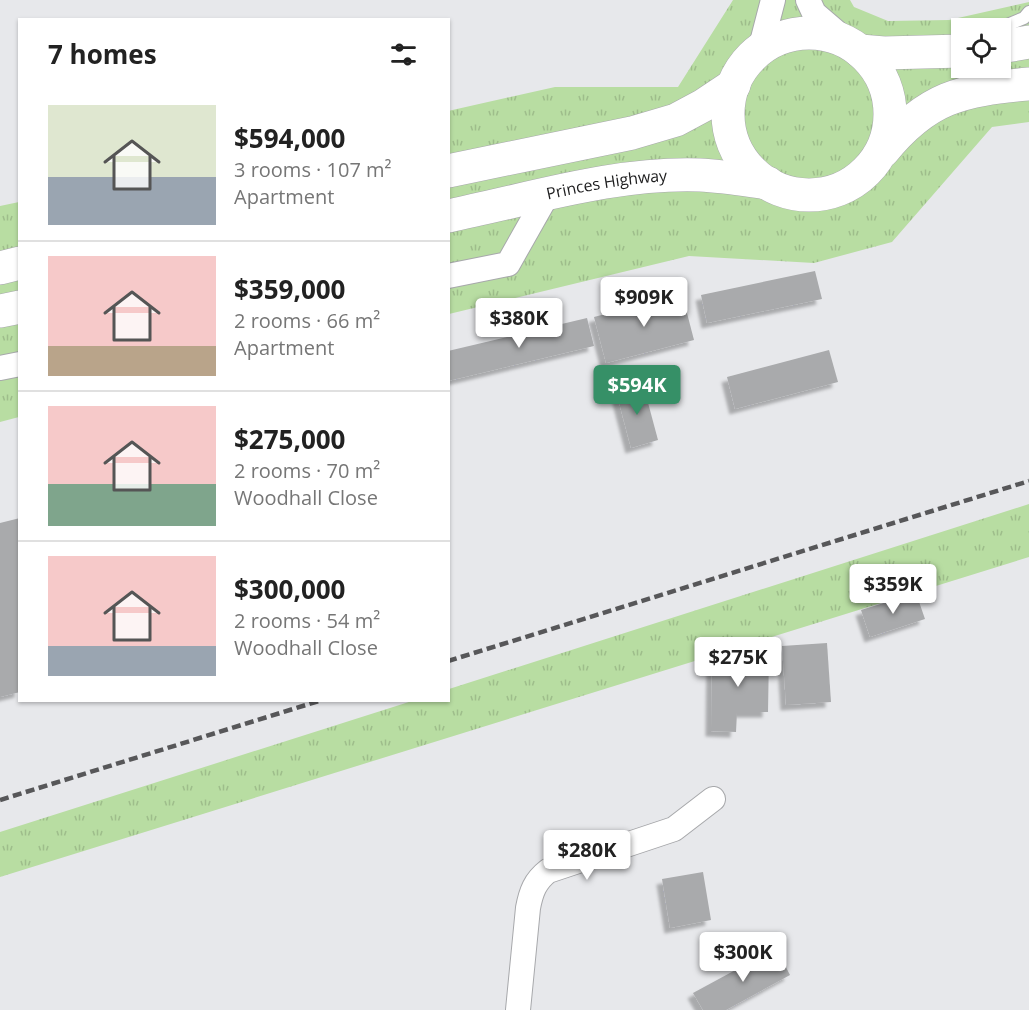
<!DOCTYPE html>
<meta charset="utf-8">
<style>
body{margin:0;font-family:"Open Sans",sans-serif;background:#f2f2f2;color:#222;height:100vh;display:flex;flex-direction:column;font-size:22px;white-space:nowrap}
*{box-sizing:border-box;margin:0}
p{font-size:20px;color:#767676}
.icon{flex:none;width:33px;height:33px;fill:none;stroke:currentColor;stroke-width:2;stroke-linecap:round;stroke-linejoin:round}
.map{position:relative;flex:1;overflow:hidden}
.side{position:absolute;left:18px;top:18px;width:432px;height:684px;display:flex;flex-direction:column;background:#fff;border-radius:0px;box-shadow:0 2px 4px #0004}
.side>*{flex:none}
.controls{position:absolute;left:951px;top:18px;display:grid;gap:12px}
.controls a{display:grid;place-items:center;width:60px;height:60px;border-radius:0px;background:#fff;box-shadow:0 2px 4px #0004;font-size:30px}
.price{position:absolute;translate:-50% -51px;padding:0 14px;border-radius:6px;background:#fff;color:#222;font-size:20px;line-height:39px;filter:drop-shadow(0 2px 3px #0008)}
.price::after{content:'';position:absolute;left:50%;top:36px;width:18px;height:14px;margin-left:-9px;background:inherit;clip-path:polygon(0 0,100% 0,50% 100%)}
.price.selected{background:#369067;color:#fff}
ul{padding:0;list-style:none}
li{display:flex;align-items:center;gap:18px;height:150px;padding:0 30px}
li+li{border-top:2px solid #e0e0e0}
li span{display:grid;place-items:center;flex:none;width:168px;height:120px;border-radius:0px;color:#555}
li>.icon{margin-inline-start:auto}
span .icon{width:72px;height:72px;fill:#fffc;stroke-width:1}
li b{font-size:26px}
h2{display:flex;justify-content:space-between;align-items:center;height:72px;padding:0 30px;font-size:26px}
.map>svg:first-child{display:block}
.grass{fill:url(#grass-tufts);fill-rule:evenodd}
.building{fill:#a9aaac;filter:url(#shadow)}
.lines{fill:none;stroke-linecap:round;stroke-linejoin:round}
.service-casing{stroke:#a7a8ab;stroke-width:14}
.minor-casing{stroke:#a7a8ab;stroke-width:26}
.trunk-casing{stroke:#a7a8ab;stroke-width:34}
.service{stroke:#fff;stroke-width:12}
.minor{stroke:#fff;stroke-width:24}
.trunk{stroke:#fff;stroke-width:33}
.rail{stroke:#575759;stroke-width:4.5;stroke-dasharray:9 4.5;stroke-linecap:butt}
.labels{text-anchor:middle;stroke-width:4.5;stroke-linejoin:round;paint-order:stroke}
.street-label{font-size:16px;fill:#1c1c1d;stroke:#e7e8eb}
</style>
<div class="map">
<svg width="1029" height="1010" viewBox="0 0 1029 1010">
<defs>
<pattern id="grass-tufts" width="24" height="20" patternUnits="userSpaceOnUse" patternTransform="scale(1.5)"><rect width="24" height="20" fill="#b8dda2"/><path d="M3 7l-1-3M5 7V3M7 7l1-3M15 17l-1-3M17 17v-4M19 17l1-3" fill="none" stroke="#9ebd8b"/></pattern>
<filter id="shadow"><feDropShadow dx="-5.5" dy="5.5" stdDeviation="1.5" flood-color="#0004"/></filter>
</defs>
<rect width="100%" height="100%" fill="#e7e8eb"/>
<g class="grass">
<path d="M733 0H850L854 7 888 21 949 20 1029 2V122L992 127 892 242 814 263 689 256 449 314 448 111 555 87H678ZM962 28H1000V68H962Z"/>
<polygon points="19,202 19,417 0,422 0,206"/>
<polygon points="1029,504 1029,557 0,877 0,832 412,701 448,700 449,689"/>
</g>
<g class="building">
<polygon points="815,271 822,299 707,323 701,295"/>
<polygon points="682,294 694,340 606,363 594,317"/>
<polygon points="587,318 594,346 448,381 448,351"/>
<polygon points="829,350 838,382 735,409 727,377"/>
<polygon points="643,384 658,440 631,448 616,391"/>
<polygon points="20,518 20,692 0,697 0,523"/>
<polygon points="916,593 925,619 870,637 861,610"/>
<polygon points="827,643 831,702 786,705 782,646"/>
<polygon points="712,654 769,654 768,712 737,712 736,732 711,731"/>
<polygon points="703,872 711,920 670,928 662,879"/>
<polygon points="776,948 790,975 726,1010 703,1010 693,993"/>
</g>
<g class="lines">
<defs>
<polyline id="service" points="1000,28 1024,18 1029,12"/>
<g id="minor">
<polyline points="808,0 814,13 849,43"/>
<polyline points="760,50 773,0"/>
<polyline points="448,276 508,264 547,195"/>
<polyline points="0,368 20,364"/>
<path d="M518 1010 528 908C531 892 535 881 548 871L674 829 713 799"/>
</g>
<g id="trunk">
<circle cx="809" cy="114" r="81"/>
<polyline points="1000,47 1029,42"/>
<polyline points="860,51 884,53 962,51"/>
<path d="M883 151C927 97 961 90 1029 84"/>
<polyline points="448,171 632,133 676,120 704,105 734,85"/>
<path id="s1" d="M448 216C531 199 615 172 700 175 723 176 746 180 768 183"/>
<polyline points="0,268 20,263"/>
<polyline points="0,311 20,307"/>
</g>
</defs>
<use href="#service" class="service-casing"/>
<use href="#minor" class="minor-casing"/>
<use href="#trunk" class="trunk-casing"/>
<use href="#service" class="service"/>
<use href="#minor" class="minor"/>
<use href="#trunk" class="trunk"/>
<g class="rail">
<polyline points="448,661 1029,481"/>
<polyline points="0,800 322,700"/>
</g>
</g>
<g class="labels">
<g class="street-label">
<text dy="6" stroke="none"><textPath href="#s1" startOffset="162">Princes Highway</textPath></text>
</g>
</g>
</svg>
<div class="controls">
<a><svg class="icon" aria-label="locate" viewBox="0 0 24 24"><circle cx="12" cy="12" r="6"/><path d="M12 2v4M12 18v4M2 12h4M18 12h4"/></svg></a>
</div>
<b class="price" style="left:644px;top:328px">$909K</b>
<b class="price" style="left:519px;top:349px">$380K</b>
<b class="price selected" style="left:637px;top:416px">$594K</b>
<b class="price" style="left:893px;top:615px">$359K</b>
<b class="price" style="left:738px;top:688px">$275K</b>
<b class="price" style="left:587px;top:881px">$280K</b>
<b class="price" style="left:743px;top:983px">$300K</b>
<section class="side">
<h2>7 homes<svg class="icon" aria-label="filters" viewBox="0 0 24 24"><path d="M4 7h16M4 17h16"/><circle cx="9" cy="7" r="2"/><circle cx="15" cy="17" r="2"/></svg></h2>
<ul>
<li><span style="background:linear-gradient(#dfe7d0 60%,#9aa5b1 0)"><svg class="icon" aria-label="home" viewBox="0 0 24 24"><path d="M3 11l9-7 9 7M6 9v11h12V9"/></svg></span><div><b>$594,000</b><p>3 rooms · 107 m²</p><p>Apartment</p></div></li>
<li><span style="background:linear-gradient(#f6c9c9 75%,#b9a48a 0)"><svg class="icon" aria-label="home" viewBox="0 0 24 24"><path d="M3 11l9-7 9 7M6 9v11h12V9"/></svg></span><div><b>$359,000</b><p>2 rooms · 66 m²</p><p>Apartment</p></div></li>
<li><span style="background:linear-gradient(#f6c9c9 65%,#7fa58c 0)"><svg class="icon" aria-label="home" viewBox="0 0 24 24"><path d="M3 11l9-7 9 7M6 9v11h12V9"/></svg></span><div><b>$275,000</b><p>2 rooms · 70 m²</p><p>Woodhall Close</p></div></li>
<li><span style="background:linear-gradient(#f6c9c9 75%,#9aa5b1 0)"><svg class="icon" aria-label="home" viewBox="0 0 24 24"><path d="M3 11l9-7 9 7M6 9v11h12V9"/></svg></span><div><b>$300,000</b><p>2 rooms · 54 m²</p><p>Woodhall Close</p></div></li>
</ul>
</section>
</div>
